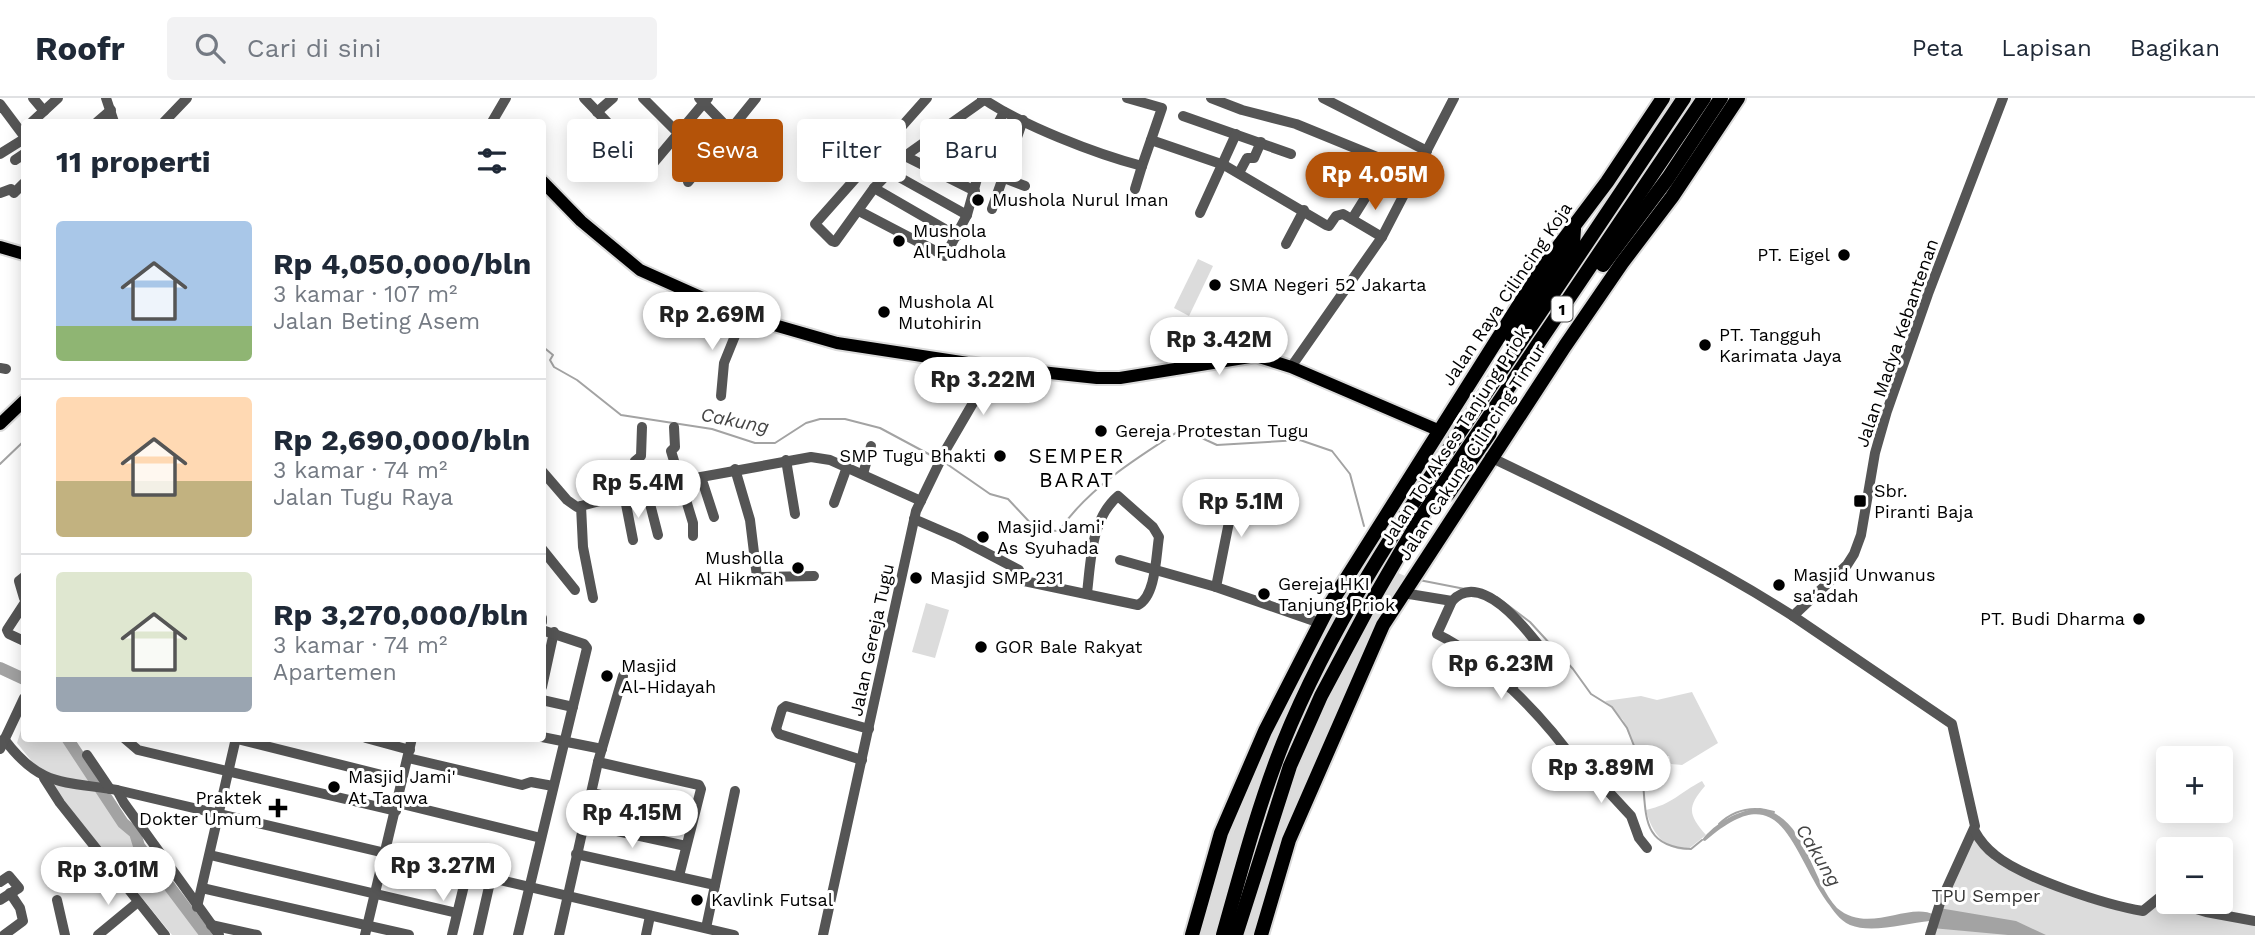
<!DOCTYPE html>
<html lang="id">
<meta charset="utf-8">
<style>
body{margin:0;font-family:"Work Sans",sans-serif;background:#f2f2f3;color:#1f2937;height:100vh;display:flex;flex-direction:column;font-size:26px;white-space:nowrap}
*{box-sizing:border-box;margin:0}
p{font-size:23px;color:#747a83}
.icon{flex:none;width:38px;height:38px;fill:none;stroke:currentColor;stroke-width:2;stroke-linecap:round;stroke-linejoin:round}
.map{position:relative;flex:1;overflow:hidden}
.details{position:absolute;left:21px;top:21px;width:525px;height:623px;display:flex;flex-direction:column;background:#fff;border-radius:7px;box-shadow:0 4px 18px #0003}
.details>*{flex:none}
.banner{position:absolute;left:567px;top:21px;width:665px;height:63px;display:flex;gap:14px}
.tools{position:absolute;left:2156px;top:648px;display:grid;gap:14px}
.tools a{display:grid;place-items:center;width:77px;height:77px;border-radius:7px;background:#fff;box-shadow:0 4px 18px #0003;font-size:35px}
.price{position:absolute;translate:-50% -60px;padding:0 16px;border-radius:24px;background:#fff;color:#222;font-size:23px;line-height:46px;filter:drop-shadow(0 2px 4px #0008)}
.price::after{content:'';position:absolute;left:50%;top:42px;width:21px;height:16px;margin-left:-10px;background:inherit;clip-path:polygon(0 0,100% 0,50% 100%)}
.price.current{background:#b45309;color:#fff}
ul{padding:0;list-style:none}
li{display:flex;align-items:center;gap:21px;height:175px;padding:0 35px}
li+li{border-top:2px solid #e0e1e3}
li span{display:grid;place-items:center;flex:none;width:196px;height:140px;border-radius:7px;color:#555}
li>.icon{margin-inline-start:auto}
span .icon{width:84px;height:84px;fill:#fffc;stroke-width:1}
li b{font-size:30px}
h2{display:flex;justify-content:space-between;align-items:center;height:84px;padding:0 35px;font-size:30px}
.tag{padding:0 24px;border-radius:7px;background:#fff;box-shadow:0 4px 18px #0003;font-size:24px;line-height:63px}
.tag.current{background:#b45309;color:#fff}
header{display:flex;align-items:center;gap:42px;box-sizing:border-box;height:98px;padding:0 35px;background:#fff;border-bottom:2px solid #e0e1e3}
header strong{font-size:33px}
nav{display:flex;gap:38px;margin-inline-start:auto;font-size:24px}
.search{width:490px;height:63px;background:#f2f2f3;display:flex;align-items:center;gap:18px;box-sizing:border-box;padding:0 24px;border-radius:7px;color:#747a83;font-size:26px}
.map>svg:first-child{display:block}
.green{fill:#dcdcdc}
.water{fill:#a3a3a3}
.lines{fill:none;stroke-linecap:round;stroke-linejoin:round}
.stream{stroke:#a3a3a3;stroke-width:2}
.river{stroke:#a3a3a3;stroke-width:12}
.major-casing{stroke:#dbdbdb;stroke-width:16}
.highway-casing{stroke:#dbdbdb;stroke-width:18}
.minor{stroke:#555;stroke-width:10}
.major{stroke:#000;stroke-width:12}
.highway{stroke:#000;stroke-width:14}
.poi-dot{fill:#000;stroke:#fff;stroke-width:2.5}
.labels{text-anchor:middle;stroke-width:6;stroke-linejoin:round;paint-order:stroke}
.shield{fill:#fff;stroke:#4c4c4c;stroke-width:2}
.shield-label{font-size:16px;font-weight:bold;fill:#000}
.poi-label{font-size:18px;fill:#000;stroke:#fff;text-anchor:start}
.street-label{font-size:18px;fill:#000;stroke:#fff}
.park-label{font-size:18px;fill:#333;stroke:#fff}
.water-label{font-size:19px;font-style:italic;fill:#444;stroke:#fff}
.quarter-label{font-size:21px;letter-spacing:2px;fill:#000;stroke:#fff}
</style>
<header>
<strong>Roofr</strong>
<div class="search"><svg class="icon" aria-label="search" viewBox="0 0 24 24"><circle cx="10" cy="10" r="6"/><path d="M15 15l6 6"/></svg>Cari di sini</div>
<nav><a>Peta</a><a>Lapisan</a><a>Bagikan</a></nav>
</header>
<div class="map">
<svg width="2255" height="837" viewBox="0 0 2255 837">
<rect width="100%" height="100%" fill="#fff"/>
<g class="green">
<polygon points="1198,161 1213,168 1189,218 1174,210"/>
<polygon points="1394,473 1407,479 1343,616 1261,837 1236,837 1321,598"/>
<polygon points="1346,479 1362,489 1303,603 1224,837 1193,837 1221,735"/>
<polygon points="926,505 949,512 935,560 912,554"/>
<polygon points="1692,594 1718,645 1682,667 1671,666 1669,658 1638,659 1623,622 1605,603 1641,598 1657,602"/>
<polygon points="24,623 24,640 62,641 215,837 172,837 17,645"/>
<path d="M1702 683 1705 688C1687 709 1688 716 1706 737L1687 752C1664 752 1651 733 1646 712 1673 706 1679 695 1702 683Z"/>
<polygon points="1974,732 1994,756 2097,802 2143,813 2159,800 2255,823 2255,837 1930,837"/>
</g>
<path class="water" d="M1760 710C1807 720 1809 779 1837 810 1869 837 1908 803 1935 817L1939 810 2016 823 2046 837H2008L1932 830 1930 823C1907 825 1872 836 1850 827 1839 822 1834 813 1827 804 1789 749 1782 676 1705 743L1702 742C1715 725 1738 712 1760 710Z"/>
<g class="lines">
<g class="stream">
<polyline points="542,248 553,257 550,262 554,269 577,282 621,317 712,331 755,345 775,345 806,325 820,321 845,321 880,330 936,360"/>
<path d="M944 364 990 396 1008 401 1037 432 1059 433C1088 390 1138 359 1182 331L1217 347 1300 342 1332 353 1350 376 1364 428"/>
<polyline points="0,366 24,343"/>
<polyline points="1419,482 1465,491"/>
<polyline points="1497,499 1530,524 1573,571 1591,596 1612,609 1627,630 1640,663"/>
<path d="M1642 675C1647 714 1639 749 1691 751L1702 742"/>
<path d="M1719 726C1735 711 1754 708 1774 714"/>
</g>
<g class="river">
<polyline points="0,570 24,581"/>
<polyline points="67,640 123,725 135,735 139,748 206,837"/>
</g>
<defs>
<g id="major">
<polyline points="542,83 581,123 640,172 743,218 837,245 994,269 1097,280 1120,280 1256,258 1291,269 1440,333"/>
<polyline points="0,149 24,156"/>
<polyline points="0,326 24,303"/>
</g>
<g id="highway">
<polyline points="1603,167 1668,80 1721,0"/>
<polyline points="1512,239 1573,146 1574,131"/>
<polyline points="1448,396 1490,335"/>
<polyline points="1192,837 1221,735 1265,633 1329,508 1543,169 1607,84 1663,0"/>
<path d="M1223 837C1241 773 1258 708 1283 645 1332 524 1406 415 1478 307 1547 205 1616 102 1684 0"/>
<polyline points="1236,837 1290,668 1321,598 1368,510 1419,422 1704,0"/>
<polyline points="1261,837 1289,742 1383,527 1565,248 1622,165 1672,99 1738,0"/>
</g>
</defs>
<use href="#major" class="major-casing"/>
<use href="#highway" class="highway-casing"/>
<g class="minor">
<polyline points="33,0 44,13"/>
<polyline points="106,0 114,24"/>
<polyline points="584,0 650,69 708,0"/>
<polyline points="643,0 680,37"/>
<polyline points="699,0 730,32"/>
<polyline points="927,0 815,126 832,143 835,144 874,90 905,58 984,2"/>
<path d="M982 0C1021 27 1096 56 1142 68L1162 10 1127 0"/>
<polyline points="1211,0 1242,12 1296,26 1416,75"/>
<polyline points="1323,0 1427,53"/>
<polyline points="0,6 24,38"/>
<polyline points="597,14 613,0"/>
<polyline points="1183,18 1291,56"/>
<polyline points="32,24 58,0"/>
<polyline points="97,24 111,12"/>
<polyline points="164,24 187,0"/>
<polyline points="492,24 506,0"/>
<polyline points="950,28 986,48"/>
<polyline points="930,42 981,71 1025,88"/>
<polyline points="1151,42 1224,67 1326,127 1329,128 1336,118 1343,116 1382,139"/>
<polyline points="0,56 24,41"/>
<polyline points="905,58 975,93"/>
<polyline points="15,62 24,56"/>
<polyline points="890,74 967,117"/>
<polyline points="1239,75 1247,60 1254,60 1261,44"/>
<polyline points="688,84 756,0"/>
<polyline points="874,90 957,138"/>
<polyline points="1135,91 1142,68"/>
<polyline points="0,95 11,91 14,95 24,85"/>
<polyline points="992,111 1023,22"/>
<polyline points="859,113 945,158 967,117 986,48 1004,14"/>
<polyline points="1200,115 1236,36"/>
<polyline points="1352,121 1372,89"/>
<polyline points="1286,146 1304,112"/>
<polyline points="1291,269 1382,139 1454,0"/>
<polyline points="0,270 6,271"/>
<polyline points="721,298 724,265 743,218"/>
<polyline points="642,329 641,358 635,363 645,397"/>
<polyline points="674,329 675,349 671,353 693,425 693,438"/>
<path d="M1490 359C1594 409 1696 456 1793 518L1847 467 1854 456 1861 437 1875 355 1887 313 1928 196 2003 0"/>
<polyline points="786,362 795,416"/>
<polyline points="609,369 616,399"/>
<polyline points="735,371 750,422 757,479 814,478"/>
<polyline points="542,373 567,402 577,409 634,394 651,398 701,379 811,359 830,362 921,403"/>
<polyline points="863,376 871,348"/>
<polyline points="701,379 714,419"/>
<polyline points="624,396 633,442"/>
<polyline points="648,398 658,437"/>
<polyline points="834,405 847,369"/>
<polyline points="581,408 583,449 593,500"/>
<path d="M914 421 958 440 1019 472 1024 483 1138 507C1156 498 1156 457 1159 439L1153 429 1118 398C1091 421 1091 462 1087 495"/>
<polyline points="542,451 575,492"/>
<polyline points="1120,462 1216,489 1320,525"/>
<polyline points="24,479 19,483 24,500"/>
<polyline points="1216,489 1229,424 1245,388"/>
<path d="M1403 495 1452 503C1481 471 1527 532 1544 554L1542 561 1510 590"/>
<path d="M1452 503 1437 536C1492 563 1555 630 1587 682L1594 678 1631 718 1639 740 1647 750"/>
<polyline points="24,506 7,532 9,536 24,543"/>
<polyline points="1793,518 1952,626 1975,728 1940,805 1930,837"/>
<polyline points="542,520 542,524"/>
<polyline points="542,589 554,534"/>
<polyline points="542,602 573,609"/>
<polyline points="542,639 602,651"/>
<polyline points="124,640 138,652 396,713"/>
<polyline points="233,640 402,682"/>
<polyline points="366,640 410,652"/>
<path d="M4 641C40 689 62 683 117 692L734 837"/>
<polyline points="0,651 24,600"/>
<polyline points="87,657 110,691"/>
<polyline points="408,660 522,687 531,684 553,688"/>
<polyline points="862,662 779,636 776,631 782,611 786,608 869,631"/>
<polyline points="598,664 699,687 701,691 679,778"/>
<polyline points="44,680 60,705 165,837"/>
<polyline points="1603,687 1621,670 1638,667 1642,671"/>
<polyline points="117,692 124,705 219,837"/>
<polyline points="591,695 694,716"/>
<polyline points="398,705 541,740"/>
<polyline points="585,726 686,748"/>
<path d="M1974 732C1979 741 1987 751 1995 757 2023 780 2106 807 2143 813L2159 800 2168 803"/>
<polyline points="576,756 715,787"/>
<polyline points="210,757 457,815"/>
<polyline points="0,784 9,778 19,790 0,802"/>
<polyline points="202,790 409,837"/>
<polyline points="57,802 65,837"/>
<polyline points="2170,803 2206,814 2255,823"/>
<polyline points="197,809 236,640"/>
<polyline points="211,827 257,837"/>
<polyline points="706,830 735,693"/>
<polyline points="4,837 23,823 20,810 10,795"/>
<polyline points="98,837 138,804"/>
<polyline points="365,837 412,640"/>
<polyline points="452,837 467,775"/>
<polyline points="478,837 491,780"/>
<polyline points="518,837 587,550 584,546 542,532"/>
<polyline points="559,837 598,664 623,578"/>
<polyline points="646,837 650,818"/>
<polyline points="823,837 916,413 945,353 994,269"/>
</g>
<use href="#major" class="major"/>
<use href="#highway" class="highway"/>
</g>
<g class="poi-dot">
<circle cx="978" cy="102" r="7"/>
<circle cx="899" cy="143" r="7"/>
<circle cx="1844" cy="157" r="7"/>
<circle cx="1215" cy="187" r="7"/>
<circle cx="884" cy="214" r="7"/>
<circle cx="1705" cy="247" r="7"/>
<circle cx="1101" cy="333" r="7"/>
<circle cx="1000" cy="358" r="7"/>
<rect x="1853" y="396" width="14" height="14" rx="3.5"/>
<circle cx="983" cy="439" r="7"/>
<circle cx="798" cy="470" r="7"/>
<circle cx="916" cy="480" r="7"/>
<circle cx="1779" cy="487" r="7"/>
<circle cx="1264" cy="496" r="7"/>
<circle cx="2139" cy="521" r="7"/>
<circle cx="981" cy="549" r="7"/>
<circle cx="607" cy="578" r="7"/>
<circle cx="334" cy="689" r="7"/>
<path d="M274.5 699.5h7v7h7v7h-7v7h-7v-7h-7v-7h7z"/>
<circle cx="697" cy="802" r="7"/>
</g>
<g class="labels">
<rect class="shield" x="1551.5" y="198.5" width="21" height="25" rx="5"/>
<g class="shield-label">
<text x="1562" y="217">1</text>
</g>
<g class="poi-label">
<text x="992" y="108">Mushola Nurul Iman</text>
<text x="913" y="139">Mushola<tspan x="913" dy="21">Al Fudhola</tspan></text>
<text x="1830" y="163" text-anchor="end">PT. Eigel</text>
<text x="1229" y="193">SMA Negeri 52 Jakarta</text>
<text x="898" y="210">Mushola Al<tspan x="898" dy="21">Mutohirin</tspan></text>
<text x="1719" y="243">PT. Tangguh<tspan x="1719" dy="21">Karimata Jaya</tspan></text>
<text x="1115" y="339">Gereja Protestan Tugu</text>
<text x="986" y="364" text-anchor="end">SMP Tugu Bhakti</text>
<text x="1874" y="399">Sbr.<tspan x="1874" dy="21">Piranti Baja</tspan></text>
<text x="997" y="435">Masjid Jami'<tspan x="997" dy="21">As Syuhada</tspan></text>
<text x="784" y="466" text-anchor="end">Musholla<tspan x="784" dy="21">Al Hikmah</tspan></text>
<text x="1793" y="483">Masjid Unwanus<tspan x="1793" dy="21">sa'adah</tspan></text>
<text x="930" y="486">Masjid SMP 231</text>
<text x="1278" y="492">Gereja HKI<tspan x="1278" dy="21">Tanjung Priok</tspan></text>
<text x="2125" y="527" text-anchor="end">PT. Budi Dharma</text>
<text x="995" y="555">GOR Bale Rakyat</text>
<text x="621" y="574">Masjid<tspan x="621" dy="21">Al-Hidayah</tspan></text>
<text x="348" y="685">Masjid Jami'<tspan x="348" dy="21">At Taqwa</tspan></text>
<text x="262" y="706" text-anchor="end">Praktek<tspan x="262" dy="21">Dokter Umum</tspan></text>
<text x="711" y="808">Kavlink Futsal</text>
</g>
<g class="street-label">
<text transform="translate(1507 196) rotate(-56)" y="6">Jalan Raya Cilincing Koja</text>
<text transform="translate(1897 245) rotate(-71)" y="6">Jalan Madya Kebantenan</text>
<text transform="translate(1455 338) rotate(-57)" y="6">Jalan Tol Akses Tanjung Priok</text>
<text transform="translate(1472 354) rotate(-57)" y="6">Jalan Cakung Cilincing Timur</text>
<text transform="translate(872 542) rotate(-78)" y="6">Jalan Gereja Tugu</text>
</g>
<g class="park-label">
<text x="1986" y="804">TPU Semper</text>
</g>
<g class="water-label">
<text transform="translate(735 322) rotate(11)" y="7">Cakung</text>
<text transform="translate(1819 757) rotate(59)" y="7">Cakung</text>
</g>
<g class="quarter-label">
<text x="1077" y="365">SEMPER<tspan x="1077" dy="24">BARAT</tspan></text>
</g>
</g>
</svg>
<div class="tools">
<a>+</a>
<a>−</a>
</div>
<b class="price current" style="left:1375px;top:114px">Rp 4.05M</b>
<b class="price" style="left:712px;top:254px">Rp 2.69M</b>
<b class="price" style="left:1219px;top:279px">Rp 3.42M</b>
<b class="price" style="left:983px;top:319px">Rp 3.22M</b>
<b class="price" style="left:638px;top:422px">Rp 5.4M</b>
<b class="price" style="left:1241px;top:441px">Rp 5.1M</b>
<b class="price" style="left:1501px;top:603px">Rp 6.23M</b>
<b class="price" style="left:1601px;top:707px">Rp 3.89M</b>
<b class="price" style="left:632px;top:752px">Rp 4.15M</b>
<b class="price" style="left:443px;top:805px">Rp 3.27M</b>
<b class="price" style="left:108px;top:809px">Rp 3.01M</b>
<div class="banner">
<a class="tag">Beli</a>
<a class="tag current">Sewa</a>
<a class="tag">Filter</a>
<a class="tag">Baru</a>
</div>
<section class="details">
<h2>11 properti<svg class="icon" aria-label="filters" viewBox="0 0 24 24"><path d="M4 7h16M4 17h16"/><circle cx="9" cy="7" r="2"/><circle cx="15" cy="17" r="2"/></svg></h2>
<ul>
<li><span style="background:linear-gradient(#a9c7e8 75%,#8fb573 0)"><svg class="icon" aria-label="home" viewBox="0 0 24 24"><path d="M3 11l9-7 9 7M6 9v11h12V9"/></svg></span><div><b>Rp 4,050,000/bln</b><p>3 kamar · 107 m²</p><p>Jalan Beting Asem</p></div></li>
<li><span style="background:linear-gradient(#ffd9b3 60%,#c2b280 0)"><svg class="icon" aria-label="home" viewBox="0 0 24 24"><path d="M3 11l9-7 9 7M6 9v11h12V9"/></svg></span><div><b>Rp 2,690,000/bln</b><p>3 kamar · 74 m²</p><p>Jalan Tugu Raya</p></div></li>
<li><span style="background:linear-gradient(#dfe7d0 75%,#9aa5b1 0)"><svg class="icon" aria-label="home" viewBox="0 0 24 24"><path d="M3 11l9-7 9 7M6 9v11h12V9"/></svg></span><div><b>Rp 3,270,000/bln</b><p>3 kamar · 74 m²</p><p>Apartemen</p></div></li>
</ul>
</section>
</div>
